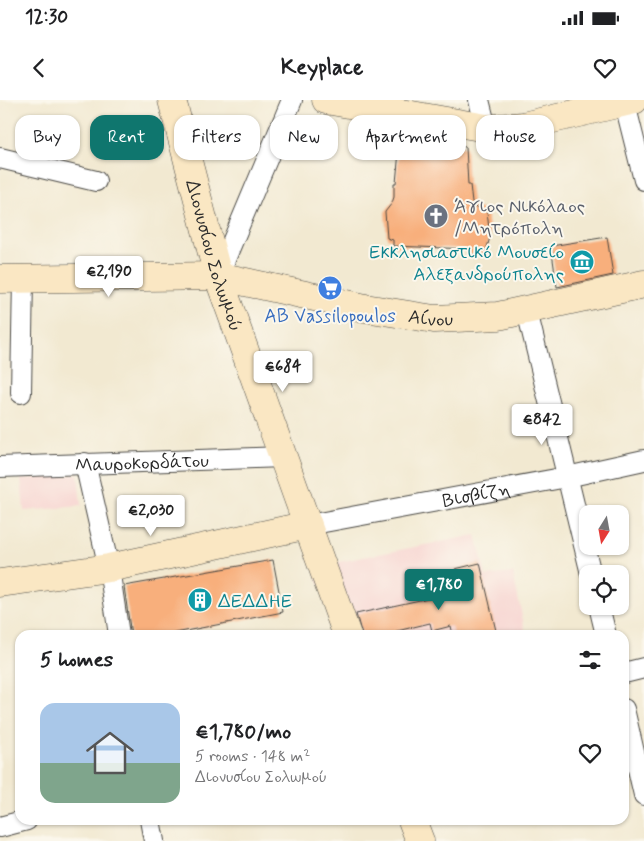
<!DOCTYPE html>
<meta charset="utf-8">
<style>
body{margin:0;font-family:Mynerve,sans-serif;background:#f2f2f2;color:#202124;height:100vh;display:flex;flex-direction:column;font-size:19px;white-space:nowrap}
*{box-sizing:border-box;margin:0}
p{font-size:16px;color:#757577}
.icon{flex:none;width:28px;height:28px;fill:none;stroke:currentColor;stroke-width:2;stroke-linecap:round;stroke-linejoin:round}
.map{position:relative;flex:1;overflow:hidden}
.sheet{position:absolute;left:15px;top:530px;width:614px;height:195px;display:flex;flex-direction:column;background:#fff;border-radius:15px;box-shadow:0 1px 4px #0004}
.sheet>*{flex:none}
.hud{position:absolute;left:15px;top:15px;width:615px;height:45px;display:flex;gap:10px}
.needle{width:32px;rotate:191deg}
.tools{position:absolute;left:579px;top:405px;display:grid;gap:10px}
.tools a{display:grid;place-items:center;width:50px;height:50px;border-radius:10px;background:#fff;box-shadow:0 1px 4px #0004;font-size:25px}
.price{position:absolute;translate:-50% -42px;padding:0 11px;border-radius:5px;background:#fff;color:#222;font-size:16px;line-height:32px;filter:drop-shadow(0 1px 2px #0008)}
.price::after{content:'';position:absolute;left:50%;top:30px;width:15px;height:11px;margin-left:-8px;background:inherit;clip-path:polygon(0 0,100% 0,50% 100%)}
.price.current{background:#0f766e;color:#fff}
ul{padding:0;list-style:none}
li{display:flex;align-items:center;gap:15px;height:125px;padding:0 25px}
li span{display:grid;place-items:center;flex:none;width:140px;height:100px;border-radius:15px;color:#555}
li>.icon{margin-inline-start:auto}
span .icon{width:60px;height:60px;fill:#fffc;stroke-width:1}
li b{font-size:21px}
h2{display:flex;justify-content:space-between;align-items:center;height:60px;padding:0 25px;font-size:21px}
.tag{padding:0 18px;border-radius:15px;background:#fff;box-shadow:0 1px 4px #0004;font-size:18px;line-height:45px}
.tag.current{background:#0f766e;color:#fff}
.status{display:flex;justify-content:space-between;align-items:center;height:35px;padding:0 25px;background:#fff;direction:ltr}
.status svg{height:14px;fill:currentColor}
header{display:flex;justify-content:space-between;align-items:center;height:65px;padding:0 25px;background:#fff;font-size:22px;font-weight:700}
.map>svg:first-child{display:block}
.built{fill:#f7d0cd}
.building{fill:#f8af7b}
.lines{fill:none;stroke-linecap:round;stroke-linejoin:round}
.street-casing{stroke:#494844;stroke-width:22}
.secondary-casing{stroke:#494844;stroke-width:29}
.street{stroke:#fff;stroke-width:20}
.secondary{stroke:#fae7c3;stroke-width:28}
.labels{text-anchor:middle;stroke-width:4;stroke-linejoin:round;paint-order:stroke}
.worship-label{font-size:19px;fill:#5b616d;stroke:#fbf7ec;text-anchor:start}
.culture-label{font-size:19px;fill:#0d838f;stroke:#fbf7ec;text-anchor:end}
.street-label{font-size:19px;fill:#2b2b2b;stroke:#fbf7ec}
.shop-label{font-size:19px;fill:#366cbe;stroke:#fbf7ec}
</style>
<div class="status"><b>12:30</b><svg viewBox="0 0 49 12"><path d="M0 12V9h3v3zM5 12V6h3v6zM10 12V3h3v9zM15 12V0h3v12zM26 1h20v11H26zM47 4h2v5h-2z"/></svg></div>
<header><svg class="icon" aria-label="back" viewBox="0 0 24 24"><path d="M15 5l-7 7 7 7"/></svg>Keyplace<svg class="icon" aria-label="heart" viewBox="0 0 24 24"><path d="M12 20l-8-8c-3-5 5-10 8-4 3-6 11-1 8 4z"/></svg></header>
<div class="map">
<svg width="644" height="741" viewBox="0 0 644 741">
<rect width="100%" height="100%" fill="#fbf7ec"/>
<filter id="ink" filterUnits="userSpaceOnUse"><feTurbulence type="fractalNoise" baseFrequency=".02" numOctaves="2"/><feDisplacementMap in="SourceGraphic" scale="10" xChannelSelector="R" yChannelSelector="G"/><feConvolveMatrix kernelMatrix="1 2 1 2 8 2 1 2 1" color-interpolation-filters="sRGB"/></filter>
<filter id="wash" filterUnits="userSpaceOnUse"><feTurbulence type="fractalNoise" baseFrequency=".0096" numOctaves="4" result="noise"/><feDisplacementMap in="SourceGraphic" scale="20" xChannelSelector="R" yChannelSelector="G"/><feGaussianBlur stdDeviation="1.12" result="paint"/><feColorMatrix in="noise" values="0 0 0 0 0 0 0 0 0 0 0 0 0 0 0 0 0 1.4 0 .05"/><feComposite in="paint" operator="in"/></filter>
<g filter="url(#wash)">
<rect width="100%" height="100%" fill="#f2e9d1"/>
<g class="built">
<polygon points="78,374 81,406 24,411 21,379"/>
<polygon points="476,435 486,476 513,473 526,535 339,535 313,467"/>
</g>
<g id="blocks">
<g class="building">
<polygon points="400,41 466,47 468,85 470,85 472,102 478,108 487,112 490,137 485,155 469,154 469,149 393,146 393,140 387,138 385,112 392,103 394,97 394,83 396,83"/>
<polygon points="607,137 613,175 557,187 551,146"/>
<polygon points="273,460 283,512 165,535 131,535 124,486"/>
<polygon points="480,463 497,535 453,535 451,526 432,531 430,523 397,531 398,535 362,535 356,514 461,491 455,469"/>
</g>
</g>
</g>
<g filter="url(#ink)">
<use href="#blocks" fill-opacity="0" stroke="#494844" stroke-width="1"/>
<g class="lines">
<defs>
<g id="street">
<polyline points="479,0 486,28"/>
<polyline points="624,0 644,80"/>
<polyline points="0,58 96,81"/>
<polyline points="218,176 292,0"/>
<polyline points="527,211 591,474"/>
<polyline points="21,293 23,178"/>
<polyline points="85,363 109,468 119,535"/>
<path id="s1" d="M0 367 284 357"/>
<path id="s2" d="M308 425 567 377 644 360"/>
<polyline points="599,506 606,535"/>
<polyline points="624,573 644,568"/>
<polyline points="624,609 644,695"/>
<polyline points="150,720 154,741"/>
<polyline points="0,727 27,720"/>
</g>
<g id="secondary">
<path id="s3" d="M172 0 218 176 347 535"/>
<polyline points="326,0 486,28 499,28 523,26 634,0"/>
<path id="s4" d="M0 179 218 176 365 208 434 219 498 216 644 184"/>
<polyline points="0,483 109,468 308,425"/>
<polyline points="412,720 420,741"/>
</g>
</defs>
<use href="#street" class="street-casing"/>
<use href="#secondary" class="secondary-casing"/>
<use href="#street" class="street"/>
<use href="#secondary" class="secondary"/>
</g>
</g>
<defs>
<symbol id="church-disc" viewBox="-11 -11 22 22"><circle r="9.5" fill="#6b7280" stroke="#fbf7ec"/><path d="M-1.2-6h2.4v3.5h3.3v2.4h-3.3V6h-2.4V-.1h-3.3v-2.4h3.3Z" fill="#fff"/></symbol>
<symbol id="museum-disc" viewBox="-11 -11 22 22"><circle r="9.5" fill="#0f9aa8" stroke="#fbf7ec"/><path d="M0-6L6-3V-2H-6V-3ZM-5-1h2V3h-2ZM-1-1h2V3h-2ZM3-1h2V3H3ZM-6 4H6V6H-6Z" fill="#fff"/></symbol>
<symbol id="supermarket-disc" viewBox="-11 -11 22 22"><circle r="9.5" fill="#3f7fe0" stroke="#fbf7ec"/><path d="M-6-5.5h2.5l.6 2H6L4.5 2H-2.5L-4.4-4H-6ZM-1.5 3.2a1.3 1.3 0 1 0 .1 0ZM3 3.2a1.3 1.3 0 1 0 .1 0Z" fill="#fff"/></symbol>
<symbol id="building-disc" viewBox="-11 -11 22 22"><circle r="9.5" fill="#0f9aa8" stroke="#fbf7ec"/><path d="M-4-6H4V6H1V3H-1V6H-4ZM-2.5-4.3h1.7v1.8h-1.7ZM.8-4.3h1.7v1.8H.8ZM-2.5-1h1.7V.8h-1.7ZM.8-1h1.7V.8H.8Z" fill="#fff"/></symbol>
</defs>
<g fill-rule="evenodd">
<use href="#church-disc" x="422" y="102" width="28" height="28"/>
<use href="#museum-disc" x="568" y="148" width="28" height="28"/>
<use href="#supermarket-disc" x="316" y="174" width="28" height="28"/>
<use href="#building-disc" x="186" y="486" width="28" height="28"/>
</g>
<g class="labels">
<g class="worship-label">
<text x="454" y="112">Άγιος Νικόλαος<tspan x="454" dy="22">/Μητρόπολη</tspan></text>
</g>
<g class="culture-label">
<text x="564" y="158">Εκκλησιαστικό Μουσείο<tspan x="564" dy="22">Αλεξανδρούπολης</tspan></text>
<text x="218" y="507" text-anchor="start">ΔΕΔΔΗΕ</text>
</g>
<g class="street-label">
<text dy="7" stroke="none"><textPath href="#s3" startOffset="161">Διονυσίου Σολωμού</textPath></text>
<text dy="7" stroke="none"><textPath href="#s4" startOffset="435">Αίνου</textPath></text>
<text dy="7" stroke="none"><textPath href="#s1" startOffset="142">Μαυροκορδάτου</textPath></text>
<text dy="7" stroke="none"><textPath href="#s2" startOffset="171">Βισβίζη</textPath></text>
</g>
<g class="shop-label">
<text x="330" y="222">AB Vassilopoulos</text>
</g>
</g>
</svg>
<div class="tools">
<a><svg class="needle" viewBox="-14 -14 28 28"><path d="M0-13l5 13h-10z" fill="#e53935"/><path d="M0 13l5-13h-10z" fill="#757577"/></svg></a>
<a><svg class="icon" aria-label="locate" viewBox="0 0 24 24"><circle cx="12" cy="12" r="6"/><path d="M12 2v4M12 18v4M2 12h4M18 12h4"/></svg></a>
</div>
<b class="price" style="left:109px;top:198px">€2,190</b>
<b class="price" style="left:283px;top:293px">€684</b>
<b class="price" style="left:542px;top:346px">€842</b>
<b class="price" style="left:151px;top:437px">€2,030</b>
<b class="price current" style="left:439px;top:511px">€1,780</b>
<div class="hud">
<a class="tag">Buy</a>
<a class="tag current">Rent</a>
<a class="tag">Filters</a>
<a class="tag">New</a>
<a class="tag">Apartment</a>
<a class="tag">House</a>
</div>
<section class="sheet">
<h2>5 homes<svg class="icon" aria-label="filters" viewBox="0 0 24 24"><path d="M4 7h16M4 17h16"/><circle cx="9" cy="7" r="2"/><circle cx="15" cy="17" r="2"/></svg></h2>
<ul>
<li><span style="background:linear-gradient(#a9c7e8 60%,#7fa58c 0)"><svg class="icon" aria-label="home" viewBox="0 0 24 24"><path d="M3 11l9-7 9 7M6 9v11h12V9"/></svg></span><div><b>€1,780/mo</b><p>5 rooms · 148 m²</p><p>Διονυσίου Σολωμού</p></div><svg class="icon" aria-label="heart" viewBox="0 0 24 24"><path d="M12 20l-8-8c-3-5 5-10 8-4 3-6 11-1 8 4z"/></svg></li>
</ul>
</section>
</div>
